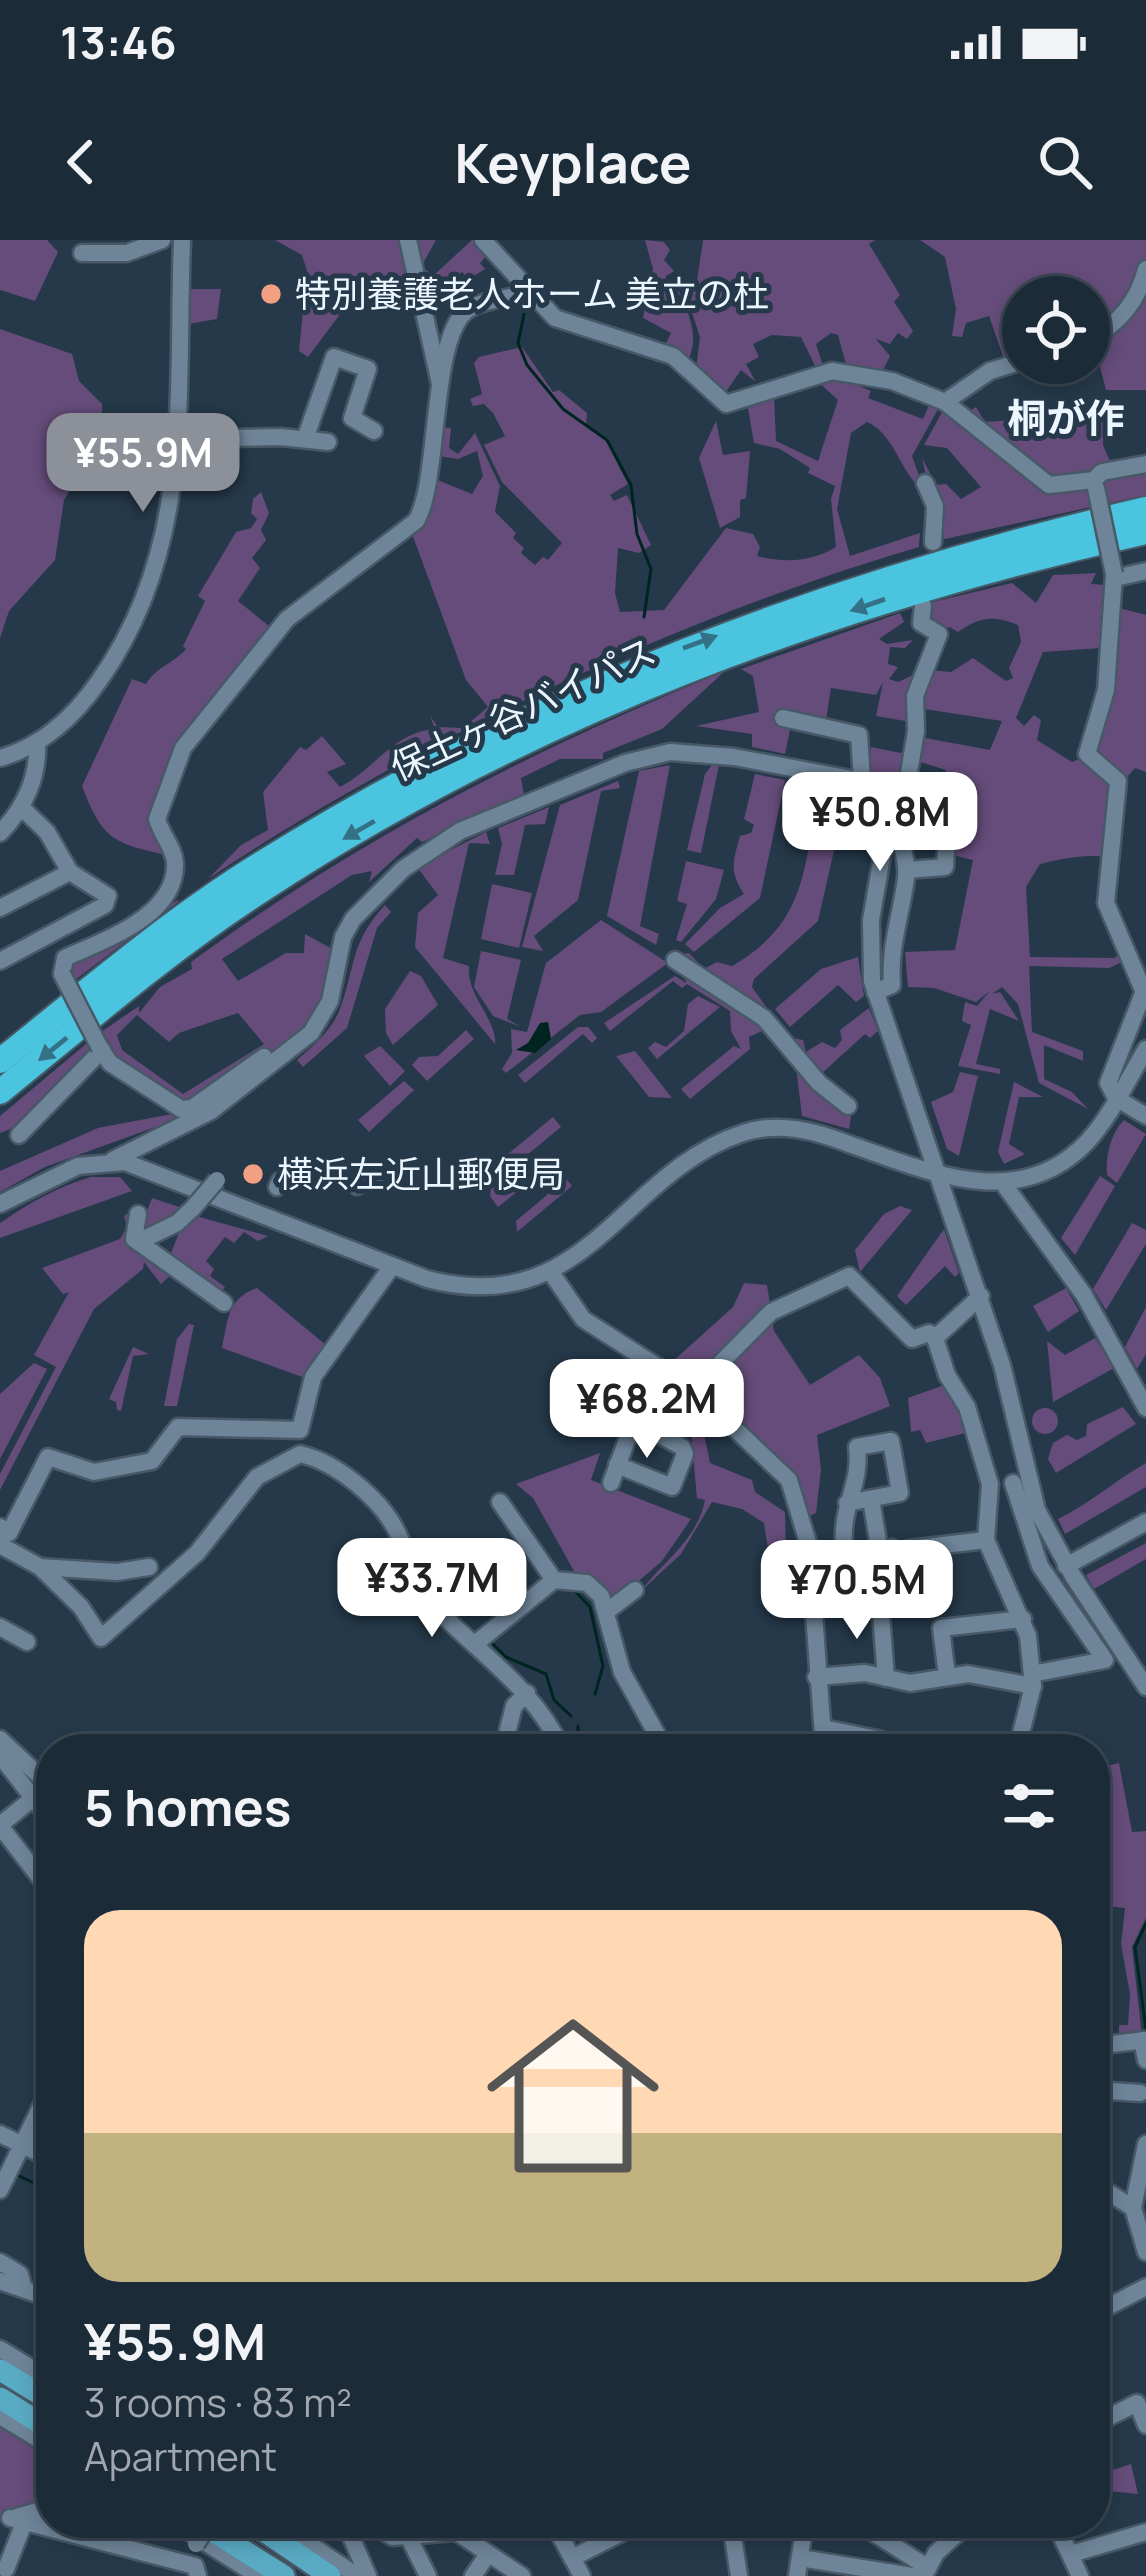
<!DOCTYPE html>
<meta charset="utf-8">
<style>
body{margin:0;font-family:Manrope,"Noto Sans JP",sans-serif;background:#253340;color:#f1f3f6;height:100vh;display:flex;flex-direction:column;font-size:45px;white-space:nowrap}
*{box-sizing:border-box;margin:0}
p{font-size:39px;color:#a0a7ae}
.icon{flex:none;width:66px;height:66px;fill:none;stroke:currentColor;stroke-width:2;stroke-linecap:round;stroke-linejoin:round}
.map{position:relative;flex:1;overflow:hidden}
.side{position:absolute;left:36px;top:1494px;width:1074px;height:804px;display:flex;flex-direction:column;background:#1c2b38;border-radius:48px;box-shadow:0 6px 18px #0003,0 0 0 3px #3a4753}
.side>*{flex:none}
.controls{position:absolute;left:1002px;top:36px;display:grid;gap:24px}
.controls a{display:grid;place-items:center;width:108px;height:108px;border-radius:50%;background:#1c2b38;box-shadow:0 6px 18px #0003,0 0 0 3px #3a4753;font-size:60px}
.price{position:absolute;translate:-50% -102px;padding:0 27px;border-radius:24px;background:#fff;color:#222;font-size:39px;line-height:78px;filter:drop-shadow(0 3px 6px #0008)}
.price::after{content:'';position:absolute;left:50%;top:72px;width:36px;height:27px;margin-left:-18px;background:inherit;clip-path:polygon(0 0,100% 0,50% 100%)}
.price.current{background:#8c9099;color:#fff}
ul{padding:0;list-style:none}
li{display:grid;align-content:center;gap:24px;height:636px;padding:0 48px}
li span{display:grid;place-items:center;height:372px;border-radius:36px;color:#555}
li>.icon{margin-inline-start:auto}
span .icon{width:216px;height:216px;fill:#fffc;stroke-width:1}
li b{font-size:51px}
h2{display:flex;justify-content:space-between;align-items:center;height:144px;padding:0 48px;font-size:51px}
.status{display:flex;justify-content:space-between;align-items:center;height:84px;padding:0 60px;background:#1c2b38;direction:ltr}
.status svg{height:33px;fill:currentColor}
header{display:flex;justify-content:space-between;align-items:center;height:156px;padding:0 48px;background:#1c2b38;font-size:54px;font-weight:700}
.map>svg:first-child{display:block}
.green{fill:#654c7a;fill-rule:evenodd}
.water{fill:#002521}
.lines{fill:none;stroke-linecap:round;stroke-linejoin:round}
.stream{stroke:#002521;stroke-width:3}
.minor-casing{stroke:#475866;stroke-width:21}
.major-casing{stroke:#475866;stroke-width:26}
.highway-casing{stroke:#475866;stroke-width:28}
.minor{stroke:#6e8498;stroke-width:16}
.major{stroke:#59aac3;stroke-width:21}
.highway{stroke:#4bc4e0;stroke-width:24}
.minor-bridge-casing{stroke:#475866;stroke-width:21;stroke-linecap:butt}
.minor-bridge{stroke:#6e8498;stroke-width:16}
.oneway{fill:#347186}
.poi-dot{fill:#f2a081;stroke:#25394a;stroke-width:4.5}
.labels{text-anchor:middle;stroke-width:10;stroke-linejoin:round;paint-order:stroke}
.poi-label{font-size:36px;fill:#ecf6ff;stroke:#25394a;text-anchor:start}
.street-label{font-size:36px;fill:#ecf6ff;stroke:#25394a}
.neighbourhood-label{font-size:39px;font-weight:bold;fill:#ecf6ff;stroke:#25394a}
</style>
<div class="status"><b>13:46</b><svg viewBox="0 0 49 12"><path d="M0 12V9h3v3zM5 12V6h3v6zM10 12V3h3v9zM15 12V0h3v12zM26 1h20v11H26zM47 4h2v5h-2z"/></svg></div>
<header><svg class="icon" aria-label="back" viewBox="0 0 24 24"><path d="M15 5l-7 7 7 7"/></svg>Keyplace<svg class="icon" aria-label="search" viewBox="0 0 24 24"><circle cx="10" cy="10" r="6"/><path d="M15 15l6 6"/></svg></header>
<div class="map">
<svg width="1146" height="2336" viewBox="0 0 1146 2336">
<rect width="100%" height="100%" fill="#25394a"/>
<g class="green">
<polygon points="0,0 47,0 58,12 35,61 0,50"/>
<polygon points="275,0 405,0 412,40 353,57 308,117 299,111 307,31 302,15"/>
<polygon points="412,0 436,0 421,27 434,35 472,0 480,0 487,15 480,23 485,29 469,39 462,32 446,44 442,39 422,51"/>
<path d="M645 0 664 2 670 10 664 20 674 31 666 36 665 46 678 48C688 73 701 97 687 122L664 107 671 93 643 78 653 29Z"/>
<polygon points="703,0 875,0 869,4 900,55 894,62 913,91 907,99 898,93 890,104 876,99 890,116 881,134 847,128 838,95 831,93 816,104 824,129 818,132 801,97 772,95 753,104 759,117 746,124 756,142 741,130 721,159 696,129 700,97 685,51 696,47"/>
<polygon points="920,0 1146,0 1146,150 1106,150 1094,104 1089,105 1089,57 1023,57 1023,123 1033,123 1020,127 1004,119 989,76 966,83 962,97 952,96 956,69 945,17"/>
<polygon points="189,49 221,49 217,79 188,84"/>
<polygon points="0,89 72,114 79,141 102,164 102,197 64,260 55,320 9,371 0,398"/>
<path d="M522 107 553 152 559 150 587 173 586 186 606 201 628 244 610 255 614 261 627 255 651 305 639 313 618 308 615 353 620 372 664 370 726 288 753 294 760 307 757 316C785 323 811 322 836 307L831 259 835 246 808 233 810 228 780 209 754 203 747 163 774 154 776 201 818 221 838 160 816 140 843 139 871 151 868 158 923 179 932 158 942 162 912 216 924 249C903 241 896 194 867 182L851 193 837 269 850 316 920 293 919 307C683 376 412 502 208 639L241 605 268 590 263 552 300 507 306 510 322 496 346 524 327 532 340 547C376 528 394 492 435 489L430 476 438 487 463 488 488 467 466 440 411 291 430 237 472 254 483 236 477 211 458 219 439 216 437 187 451 188 449 208 458 214 475 193 500 246 495 272 516 293 513 298 524 308 521 313 535 325 543 317 548 320 562 303 502 242 484 205 505 196 493 173 484 164 473 166 470 159 482 154 474 123 479 117Z"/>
<polygon points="1039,163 1044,189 1081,181 1105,165 1103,205 1110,221 1093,242 1146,227 1146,255 940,300 922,218 936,245 946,244 961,259 981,247 947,208 924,205 946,165 967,173 976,167 985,182 1014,180 1017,168"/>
<polygon points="716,181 723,215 750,211 746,258 740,260 740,277 720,288 699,218"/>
<path d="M261 252 269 273 261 290 266 300 252 318 260 328 238 361 274 390 181 508 156 578 170 616C115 603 103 602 82 546L132 439 146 444C156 427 173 424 186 409L183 406 205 361 198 356 236 292 251 288 257 279 251 273 253 259Z"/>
<path d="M1096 333 1091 344 1106 345 1102 408 1043 412 1016 478 1024 486 1034 475 1041 480 1037 500 1072 522 1086 516 1113 538 1105 617C1085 614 1061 619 1040 624L1026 647 1030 717 1115 718 1119 713 1102 686 1124 721 1109 728 1029 726 1032 792 1083 811V821L1044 805V839L1072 852 1088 869 1039 843 1018 764 1002 747 992 754 1000 752 1019 781 990 769 976 824 1000 829V834L958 826 971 785 962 781 965 762 977 766 990 751 976 762 934 748 908 747 905 712 955 710 973 620 944 613 940 576 946 530 917 521 920 497 990 510 1002 481 918 468 929 430 951 432 973 418 1006 441 1013 438 1009 428 1021 402 1018 385C993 375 980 377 958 392L949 387 940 390 929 386 933 362 1012 343 1036 363 1053 335Z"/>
<polygon points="1115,367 1146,375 1146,532 1135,528 1121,544 1089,512"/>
<polygon points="900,373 904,382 879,399 887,404 913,400 905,408 890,407 888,424 898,427 889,439 898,442 913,435 929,396 931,400 911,482 876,476 883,442 876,455 831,448 826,480 778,473 776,482 791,485 785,514 752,507 752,494 696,486 759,472 753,436 741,429"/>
<path d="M725 431 662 489 603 513V519H560L521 538 524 556 422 602 417 598 369 642 372 631 352 635 222 719 238 741 286 713H304L305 694 334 710C325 757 313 786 275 817L266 808 193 862 178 863 109 813 101 792 139 766V773L160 747 192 729 191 722C363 596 529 512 725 431ZM238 773 264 804 183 854 122 810 117 795 137 775 169 802 179 793Z"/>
<polygon points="871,507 906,514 901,540 867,534"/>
<polygon points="713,524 719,525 701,613 687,610 705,534"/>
<polygon points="670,525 640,686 659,694 656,705 607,676 639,531"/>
<path d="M755 534 785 540 760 658 694 712 685 704 720 668 744 654C729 632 733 621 740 596L751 593 754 585 744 579Z"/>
<polygon points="618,541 620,548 601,551 578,660 534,696 543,711 522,707 560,565"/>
<path d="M820 544 848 549 818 681 754 739 752 747 788 797 803 800 806 812 822 802 835 808 842 800 840 790 869 768 878 791 870 798 865 794 820 835 852 871 849 889 802 876 796 827 762 791 749 797 750 809 690 859 681 849 734 806 741 809 731 791 730 771 687 744 682 748 673 741 610 791 604 783 675 736 686 743 681 714 689 713 704 729 717 722 732 726C810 681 803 625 820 544Z"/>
<polygon points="549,567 545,584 525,585 514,635 495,635 502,604 498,588"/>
<path d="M486 592 490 604 469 603 443 718 469 726C466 756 497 779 495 804L415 707 418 673 438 655 417 627Z"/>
<polygon points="686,621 724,630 716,659 681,702 676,700 687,664 677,661"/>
<polygon points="492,644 532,653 519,708 481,699"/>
<polygon points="178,660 178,662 71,743 71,727"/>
<path d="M385 665 391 672 377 688 347 788 303 827 297 820C313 806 332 790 340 769 356 725 350 703 385 665Z"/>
<polygon points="601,680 668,723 601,772 580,775 506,833 502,829 512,813 511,789 527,792 546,723"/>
<polygon points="481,711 521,720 507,779 521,787 493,776 474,747"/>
<polygon points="858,717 864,756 856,762 838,745 790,787 775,769 821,729"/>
<polygon points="410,731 421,736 438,765 393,805 386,793 385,769"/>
<polygon points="698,756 720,767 657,819 648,808 655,802 666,807 684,791 688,764"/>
<polygon points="578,787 588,787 597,798 592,803 583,794 525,843 518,835"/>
<polygon points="466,790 474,799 427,841 412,825 419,817 438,816"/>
<polygon points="92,799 97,810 20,885 0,893 0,876"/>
<polygon points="380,806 405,831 390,846 364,816"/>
<polygon points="635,811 672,858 649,857 616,816"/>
<polygon points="960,832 978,836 959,916 947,909 931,862 953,852"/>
<polygon points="404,841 414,850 369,892 358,880"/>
<polygon points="1014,842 1043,857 1019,857 1009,904 1025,914 1004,924 998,912"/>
<polygon points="172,874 186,876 45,927 0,952 0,931 98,888"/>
<polygon points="553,877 561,887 516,924 508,914"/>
<path d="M1124 880 1146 894 1117 943 1107 935C1105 918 1111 892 1124 880Z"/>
<polygon points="506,916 527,944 498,967 490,956 493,927"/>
<polygon points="1100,936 1115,946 1075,1015 1061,998"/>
<path d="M91 937H120L132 951 0 998V983C29 963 57 947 91 937Z"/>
<polygon points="566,939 572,946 517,992 516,981"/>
<polygon points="152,958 188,970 137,997"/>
<polygon points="900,966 912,970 860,1032 855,1010 884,974"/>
<polygon points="133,970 130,995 175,1031 161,1044 144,1022 143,1029 94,1069 0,1250 0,1234 56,1127 34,1115 69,1052 63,1054 42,1028 120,999 127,987 124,976"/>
<polygon points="196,976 268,996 258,1001 244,992 234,1003 225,997 206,1021 214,1029 210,1036 225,1047 221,1052 171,1013 182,985"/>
<polygon points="1132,983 1146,990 1146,1004 1106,1070 1093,1049"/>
<polygon points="944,989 959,1033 955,1037 945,1026 906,1065 897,1056"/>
<polygon points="744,1043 767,1045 774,1091 810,1145 859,1115 880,1138 890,1166 817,1195 821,1230 816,1273 808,1277 798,1246 674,1134 672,1122 733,1067"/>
<path d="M257 1048 326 1105 305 1138 222 1108C228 1080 227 1059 257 1048Z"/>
<polygon points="1066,1048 1079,1071 1048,1092 1033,1066"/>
<polygon points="1146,1067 1146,1114 1137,1129 1125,1107"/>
<polygon points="189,1084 194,1085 177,1166 164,1166 177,1099"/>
<polygon points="1095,1098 1114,1128 1053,1162 1047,1101 1065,1115"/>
<polygon points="133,1107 149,1114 133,1116 121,1171 117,1170 116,1162 109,1159"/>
<polygon points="34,1123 47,1129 0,1219 0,1154"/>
<polygon points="947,1144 973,1191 926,1203 920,1190 911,1192 908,1158"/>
<path d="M688 1161 698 1164 710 1223 752 1240 755 1252 785 1272 786 1320 770 1322 764 1283 742 1269 712 1262 681 1314 641 1351C661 1323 697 1301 705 1260L697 1258Z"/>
<polygon points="1123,1167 1136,1184 1056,1233 1048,1219 1053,1203 1067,1195 1077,1200 1086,1196 1087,1184"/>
<circle cx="1045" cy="1181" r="13"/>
<polygon points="600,1213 591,1240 691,1279 662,1321 613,1363 578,1338 533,1258 516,1244"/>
<path d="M1146 1223V1247L1065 1294 1058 1279C1091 1263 1114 1241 1146 1223Z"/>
<polygon points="1146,1303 1146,1319 1094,1349 1086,1335"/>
<polygon points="1119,1523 1132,1592 1146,1591 1146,1678 1132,1707 1142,1796 1119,1798 1119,1785 1128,1785 1130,1754 1121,1704 1125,1668 1107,1666 1107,1650 1095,1650 1095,1529"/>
<polygon points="0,2186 51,2221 51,2261 0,2274"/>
<polygon points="1131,2224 1138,2254 1109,2251 1104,2233"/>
</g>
<polygon class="water" points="548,782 551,799 535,813 516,810 528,803 540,783"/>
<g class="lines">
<g class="stream">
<polyline points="526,65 518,103 527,125 563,169 607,200 631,245 637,294 651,329 644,377"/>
<polyline points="885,714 891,677"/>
<polyline points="574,1350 590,1367 603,1426 595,1454"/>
<polyline points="491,1402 506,1417 546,1434 554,1460 571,1476"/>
<polyline points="578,1486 578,1509"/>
<polyline points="609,1498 620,1509"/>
<polyline points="1146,1683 1135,1707 1146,1790"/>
<polyline points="17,1935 51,1951"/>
</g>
<defs>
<g id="minor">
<polyline points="408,0 440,144"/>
<polyline points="483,0 555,78 673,116 726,164 832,131 892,141 945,162 1049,245 1094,240 1102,232 1146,224"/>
<polyline points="82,13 127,13 162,0"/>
<path d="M1089 100C1119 83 1138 62 1146 29"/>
<polyline points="945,162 990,131 1023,121"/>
<polyline points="175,199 281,197 328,202"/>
<polyline points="305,199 334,117 368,129 352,178 374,191"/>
<polyline points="925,243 935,266 933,302"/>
<polyline points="1114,334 1106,450 1087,514 1118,541 1106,663 1143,750"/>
<polyline points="1115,338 1146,331"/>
<polyline points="783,478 859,495 862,539"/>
<path d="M0 518C43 506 74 477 99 441 194 307 176 157 182 0"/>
<polyline points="894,547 907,545 916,491 915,456 939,394 921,383 923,366"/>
<path d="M0 593C24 569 39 537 37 502"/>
<polyline points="907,630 945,627 949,558 940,548 907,545"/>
<polyline points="0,668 70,632"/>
<polyline points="675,720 764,778 819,843 848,866"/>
<polyline points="0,721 105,665 108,656 70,632 47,592 21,567"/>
<path d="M62 734 65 718C104 700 177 676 175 623 174 608 161 594 157 579L183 508 287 379 416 281C440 242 430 104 465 72 478 60 510 58 527 54"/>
<polyline points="1146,746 1108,843 1116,858 1146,876"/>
<path d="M875 752 892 745C889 707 901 676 906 638 909 615 894 594 899 570"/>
<polyline points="100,808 110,823 181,869 192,868 264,817"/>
<polyline points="19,895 102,810"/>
<polyline points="113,920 211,871 311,793 330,761 343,697 353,679 403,629 460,591 625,523 670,512 734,517 894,547 871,680 872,741 1002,1125 1037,1270 1073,1336 1146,1447"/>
<polyline points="1003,943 1084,1055 1146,1168"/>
<polyline points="357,946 374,938"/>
<polyline points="277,947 280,941"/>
<path d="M0 964 78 926 125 922 427 1039C588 1081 620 933 743 893 779 881 815 891 849 904 927 931 1018 974 1087 902 1111 876 1128 839 1146 809"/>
<polyline points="138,974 134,999 224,1063"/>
<polyline points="138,1002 177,983 193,968"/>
<polyline points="550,1031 583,1079 694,1150 789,1240 809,1306 824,1509"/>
<polyline points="981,1056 935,1098 947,1135 967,1167 990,1244 986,1300 1028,1396 1033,1446 1017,1509"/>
<polyline points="694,1150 771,1072 849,1036 912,1099 929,1093 935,1098"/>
<polyline points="610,1168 682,1207 685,1214 672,1247 617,1225"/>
<polyline points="620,1173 648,1121"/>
<polyline points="611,1243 634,1181"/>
<polyline points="1013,1243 1040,1326 1105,1420 1032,1434"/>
<polyline points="871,1259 880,1313 892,1308"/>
<polyline points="500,1262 554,1340 587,1343 601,1356 622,1432 665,1509"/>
<polyline points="0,1287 9,1293 48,1217 94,1232 152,1221 178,1187 300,1190 313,1137 392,1026"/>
<path d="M0 1305 40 1327 81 1367 101 1398 197 1313 257 1237 300 1214C336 1222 382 1259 398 1294 410 1319 408 1338 428 1360 474 1410 533 1446 562 1509"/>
<polyline points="909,1309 986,1300"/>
<path d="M810 1322 845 1315C838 1266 862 1248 857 1207L891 1201 900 1253 847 1263"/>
<polyline points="1066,1326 1146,1282"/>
<polyline points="40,1327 117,1332 149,1327"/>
<polyline points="880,1361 886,1438"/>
<polyline points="606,1372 635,1350"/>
<polyline points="0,1387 27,1402"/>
<polyline points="475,1404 554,1340"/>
<polyline points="947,1436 941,1388 1023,1379"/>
<polyline points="816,1437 865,1433 910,1443 968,1434 1033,1446"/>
<polyline points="823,1488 882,1500 881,1509"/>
<polyline points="0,1499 51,1547"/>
<polyline points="951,1502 982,1509"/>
<polyline points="0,1505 6,1523 51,1581"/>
<polyline points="503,1509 514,1466 527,1453"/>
<polyline points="0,1585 31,1560"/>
<polyline points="0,1586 44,1643 51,1663"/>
<polyline points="1142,1800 1146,1820"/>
<polyline points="1095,1806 1146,1800"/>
<polyline points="1095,1850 1140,1853"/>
<polyline points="0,1894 51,1919"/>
<polyline points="1146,1904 1133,1968 1146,2012"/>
<polyline points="1095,1944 1133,1968"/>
<polyline points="0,1950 51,1846"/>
<polyline points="0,2022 20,2034 23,2046"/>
<polyline points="0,2041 51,2059"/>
<polyline points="1102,2070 1146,2047"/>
<polyline points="0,2109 51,2140"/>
<polyline points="1095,2149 1106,2178"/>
<polyline points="0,2176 51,2207"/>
<polyline points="1095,2184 1137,2163 1146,2185"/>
<polyline points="17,2277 51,2267"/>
<polyline points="10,2278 195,2326 198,2336"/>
<polyline points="175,2283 258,2336"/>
<polyline points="278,2283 357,2336"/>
<polyline points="345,2283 368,2336"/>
<polyline points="368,2283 393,2297 456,2292"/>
<polyline points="443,2283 522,2336"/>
<polyline points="467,2283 467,2284"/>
<polyline points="553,2283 582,2336"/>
<polyline points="731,2283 739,2336"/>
<polyline points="858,2283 927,2327"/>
<polyline points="1055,2283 1080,2336"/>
<polyline points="409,2298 428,2336"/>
<polyline points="1071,2314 1146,2292"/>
<polyline points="572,2318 641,2283"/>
<polyline points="800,2318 912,2336"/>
<polyline points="6,2329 27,2275"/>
<polyline points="473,2336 488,2314"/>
<polyline points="797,2336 805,2283"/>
<polyline points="924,2336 936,2313 969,2283"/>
</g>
<g id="major">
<polyline points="0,2130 51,2161"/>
<polyline points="0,2158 51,2190"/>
<polyline points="200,2283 284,2336"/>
<polyline points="252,2283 330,2336"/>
</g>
<g id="highway">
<path d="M0 821C82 755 165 684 254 628 531 454 829 343 1146 269"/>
<path d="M0 852C84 784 168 711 259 652 528 474 832 363 1146 292"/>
</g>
</defs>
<use href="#minor" class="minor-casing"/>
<use href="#major" class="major-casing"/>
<use href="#highway" class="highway-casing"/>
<use href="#minor" class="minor"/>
<use href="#major" class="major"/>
<use href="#highway" class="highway"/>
<defs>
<g id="minor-bridge">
<polyline points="1096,248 1114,334"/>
<polyline points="62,734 100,808"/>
<polyline points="193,968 217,940"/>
<polyline points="196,2304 209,2283"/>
</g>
</defs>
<use href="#minor-bridge" class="minor-bridge-casing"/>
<use href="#minor-bridge" class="minor-bridge"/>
</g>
<defs><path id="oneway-solid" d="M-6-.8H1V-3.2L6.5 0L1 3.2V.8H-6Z" transform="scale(3)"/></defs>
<g class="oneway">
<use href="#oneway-solid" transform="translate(868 365) rotate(161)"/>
<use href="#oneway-solid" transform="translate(700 402) rotate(-20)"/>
<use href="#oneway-solid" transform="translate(359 590) rotate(150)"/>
<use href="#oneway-solid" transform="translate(53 809) rotate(141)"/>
</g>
<g class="poi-dot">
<circle cx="271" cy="54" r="12"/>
<circle cx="253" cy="934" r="12"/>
</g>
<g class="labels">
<g class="poi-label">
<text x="295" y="67">特別養護老人ホーム 美立の杜</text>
<text x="277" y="947">横浜左近山郵便局</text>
</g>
<g class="street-label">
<text transform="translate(523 469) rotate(-25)" y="13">保土ヶ谷バイパス</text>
</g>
<g class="neighbourhood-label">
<text x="1066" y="192">桐が作</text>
</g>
</g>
</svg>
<div class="controls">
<a><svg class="icon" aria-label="locate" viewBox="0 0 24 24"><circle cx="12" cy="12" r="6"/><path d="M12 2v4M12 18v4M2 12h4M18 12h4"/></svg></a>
</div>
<b class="price current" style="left:143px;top:275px">¥55.9M</b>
<b class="price" style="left:880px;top:634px">¥50.8M</b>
<b class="price" style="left:647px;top:1221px">¥68.2M</b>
<b class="price" style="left:432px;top:1400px">¥33.7M</b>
<b class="price" style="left:857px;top:1402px">¥70.5M</b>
<section class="side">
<h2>5 homes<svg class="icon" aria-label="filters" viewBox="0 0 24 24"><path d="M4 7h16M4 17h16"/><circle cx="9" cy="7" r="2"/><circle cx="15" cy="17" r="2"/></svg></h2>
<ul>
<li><span style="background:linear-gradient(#ffd9b3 60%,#c2b280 0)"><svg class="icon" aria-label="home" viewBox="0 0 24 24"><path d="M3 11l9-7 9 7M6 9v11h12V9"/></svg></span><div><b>¥55.9M</b><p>3 rooms · 83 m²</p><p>Apartment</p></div></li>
</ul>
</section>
</div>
